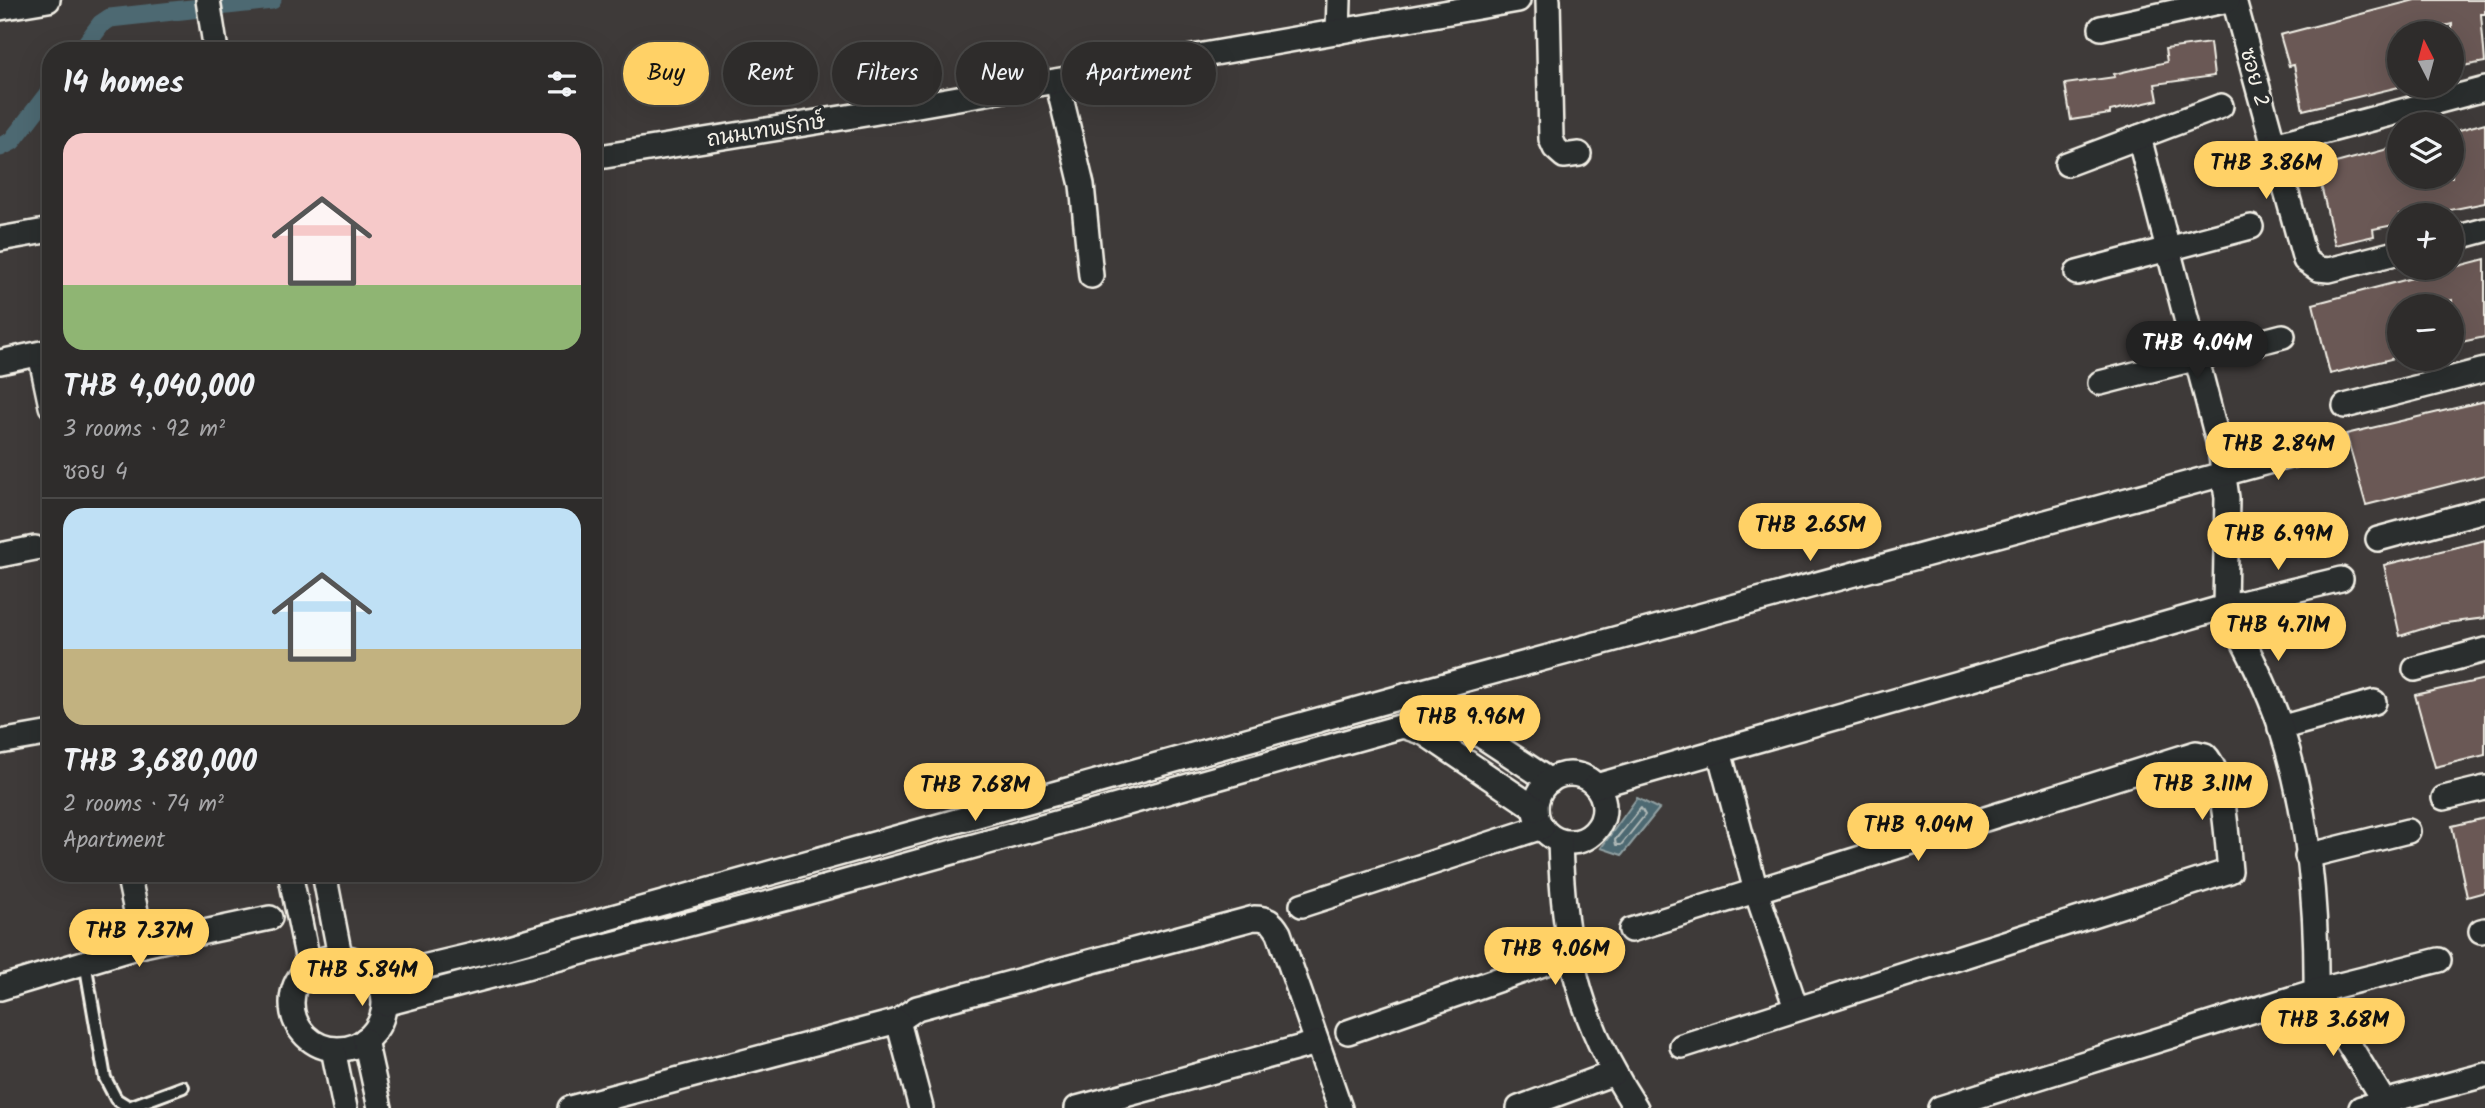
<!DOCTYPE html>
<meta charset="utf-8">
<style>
body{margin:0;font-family:Kalam,"Playpen Sans Thai",sans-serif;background:#3a3837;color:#f1f3f6;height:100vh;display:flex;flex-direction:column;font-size:26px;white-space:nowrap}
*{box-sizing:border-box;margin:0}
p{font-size:23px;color:#a7a7a9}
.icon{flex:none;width:38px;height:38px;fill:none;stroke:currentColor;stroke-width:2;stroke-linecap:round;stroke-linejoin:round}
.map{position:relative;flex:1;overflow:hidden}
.drawer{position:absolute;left:42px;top:42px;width:560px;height:840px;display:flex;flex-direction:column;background:#2e2c2b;border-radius:28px;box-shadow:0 7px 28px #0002,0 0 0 2px #494847}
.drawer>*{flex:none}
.hud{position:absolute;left:623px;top:42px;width:665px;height:63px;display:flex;gap:14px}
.needle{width:46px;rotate:354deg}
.buttons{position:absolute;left:2387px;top:21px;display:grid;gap:14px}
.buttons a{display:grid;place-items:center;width:77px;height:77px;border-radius:50%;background:#2e2c2b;box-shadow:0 7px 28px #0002,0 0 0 2px #494847;font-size:35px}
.price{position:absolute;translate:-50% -60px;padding:0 16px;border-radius:24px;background:#ffd166;color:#111;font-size:23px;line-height:46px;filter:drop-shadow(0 2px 4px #0008)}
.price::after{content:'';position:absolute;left:50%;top:42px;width:21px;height:16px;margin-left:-10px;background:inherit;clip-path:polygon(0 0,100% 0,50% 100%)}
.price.selected{background:#222;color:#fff}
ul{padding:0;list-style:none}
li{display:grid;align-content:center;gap:14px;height:371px;padding:0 21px}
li+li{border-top:2px solid #494847}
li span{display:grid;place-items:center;height:217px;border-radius:21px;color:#555}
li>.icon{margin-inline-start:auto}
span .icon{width:126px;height:126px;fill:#fffc;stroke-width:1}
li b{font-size:30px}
h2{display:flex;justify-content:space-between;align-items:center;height:84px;padding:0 21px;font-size:30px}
.chip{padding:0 24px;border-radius:32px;background:#2e2c2b;box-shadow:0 7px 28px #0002,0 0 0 2px #494847;font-size:24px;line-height:63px}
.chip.selected{background:#ffd166;color:#111}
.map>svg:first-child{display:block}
.water{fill:#4e6972;stroke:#909fa1;stroke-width:2}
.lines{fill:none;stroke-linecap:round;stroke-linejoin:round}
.shore{stroke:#b2bbb9;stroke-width:2}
.canal{stroke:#4e6972;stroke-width:19}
.building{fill:#6b5954;stroke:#f4f1e8;stroke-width:2}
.service-casing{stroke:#f4f1e8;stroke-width:16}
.minor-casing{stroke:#f4f1e8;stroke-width:28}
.service{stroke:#2a2d2e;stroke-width:10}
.minor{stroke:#2a2d2e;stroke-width:23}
.labels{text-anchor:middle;stroke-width:6;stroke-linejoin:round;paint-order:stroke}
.street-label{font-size:21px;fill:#f4f1e8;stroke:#2a2d2e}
</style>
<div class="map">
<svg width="2485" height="1108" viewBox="0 0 2485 1108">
<rect width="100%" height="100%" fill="#3e3a39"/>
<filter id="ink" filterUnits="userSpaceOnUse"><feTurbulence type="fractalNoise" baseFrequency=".0143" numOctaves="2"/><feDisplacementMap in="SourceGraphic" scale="14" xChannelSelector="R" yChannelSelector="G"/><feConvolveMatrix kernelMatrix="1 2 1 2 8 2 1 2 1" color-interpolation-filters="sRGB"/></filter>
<g filter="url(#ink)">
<polygon class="water" points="1637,798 1659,809 1622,855 1601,848"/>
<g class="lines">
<polygon class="shore" points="1641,808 1645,815 1621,845 1616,845 1615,840"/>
<g class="canal">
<polyline points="81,51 101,24 110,18 272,0"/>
<polyline points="0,147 12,141 51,90"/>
</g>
</g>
<g class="building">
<polygon points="2415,0 2485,0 2485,14 2481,14 2485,62 2452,68 2452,24 2416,33 2399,33 2399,87 2303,110 2294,65 2289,66 2280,35"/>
<polygon points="2210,43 2214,76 2155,84 2158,100 2110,111 2110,114 2071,120 2065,84 2115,77 2114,74 2167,62 2165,49"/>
<polygon points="2485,123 2485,203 2425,215 2399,215 2399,224 2373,229 2374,236 2335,245 2317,168 2399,146 2399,177 2411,177 2413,184 2452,177 2452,132"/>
<polygon points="2485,259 2485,337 2452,344 2452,300 2426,306 2399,306 2399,357 2330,374 2313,304"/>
<polygon points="2485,401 2485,475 2366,505 2346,434"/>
<polygon points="2485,540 2485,618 2438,624 2400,636 2384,565"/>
<polygon points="2485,679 2485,755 2435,767 2415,695"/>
<polygon points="2485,818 2485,892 2467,897 2452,826"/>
</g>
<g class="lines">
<defs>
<polyline id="service" points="85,962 105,1078 116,1099 129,1107 183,1087"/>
<g id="minor">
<polyline points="208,0 216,51"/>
<polyline points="1548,0 1551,139 1555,148 1564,156 1579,154"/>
<polyline points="2234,0 2305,260 2318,269 2329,270 2399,252"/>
<polyline points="0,8 48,0"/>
<polyline points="2101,28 2228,0"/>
<polyline points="1338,32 1339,0"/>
<polyline points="1057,81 1082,185 1091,276"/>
<polyline points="2139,137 2220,449 2227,498 2225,607 2341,579"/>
<polyline points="2274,145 2485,89"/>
<polyline points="593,158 872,113 1518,0"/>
<polyline points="2067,164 2221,106"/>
<polyline points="0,239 51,230"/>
<polyline points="2452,239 2485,230"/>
<polyline points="2077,273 2251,227"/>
<polyline points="40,354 51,406"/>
<polyline points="0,362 51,351"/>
<polyline points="2100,383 2283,336"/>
<polyline points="2345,406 2485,370"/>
<polyline points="2378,539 2485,510"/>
<polyline points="0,555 35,548"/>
<polyline points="2415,669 2485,650"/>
<polyline points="1408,695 1433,704 1550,781"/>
<polyline points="2280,728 2374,702"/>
<polyline points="0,742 51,733"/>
<polyline points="1719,751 1756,891 1796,1008"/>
<circle cx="1570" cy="808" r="34"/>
<path d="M1596 786 2225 607C2246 646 2267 686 2281 728 2308 811 2317 904 2316 991L1940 1108"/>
<polyline points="2444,798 2485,788"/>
<path d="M1560 841C1563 946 1577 1018 1636 1108"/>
<polyline points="2307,856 2408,831"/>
<polyline points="128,873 143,945"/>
<polyline points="290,873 309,966"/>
<polyline points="324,873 340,956"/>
<polyline points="1302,905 1542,827"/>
<path d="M1631 930 2196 753 2205 755C2225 774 2227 843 2230 871L1682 1046"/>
<polyline points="2481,931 2485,930"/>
<circle cx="338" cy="1003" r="46"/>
<polyline points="377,978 494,950 1408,695 2319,448"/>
<polyline points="0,988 143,945 270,918"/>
<polyline points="385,1004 788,898 1403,726 1424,733 1536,809"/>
<path d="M898 1021 917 1008 1254 918C1267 918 1272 921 1279 933L1340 1108"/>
<polyline points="1348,1032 1569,955"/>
<polyline points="365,1040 380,1108"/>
<polyline points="333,1049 345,1108"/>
<polyline points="570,1108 898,1021 921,1108"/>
<polyline points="1077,1108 1317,1043"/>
<polyline points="1519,1108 1614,1073"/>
<polyline points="2361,1108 2485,1075"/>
<polyline points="2388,1108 2316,991 2439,960"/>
</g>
</defs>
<use href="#service" class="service-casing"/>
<use href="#minor" class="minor-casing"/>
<use href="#service" class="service"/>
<use href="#minor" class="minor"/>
</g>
</g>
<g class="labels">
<g class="street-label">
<text transform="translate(2255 77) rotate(75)" y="7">ซอย 2</text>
<text transform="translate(766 130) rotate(-9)" y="7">ถนนเทพรักษ์</text>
</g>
</g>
</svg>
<div class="buttons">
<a><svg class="needle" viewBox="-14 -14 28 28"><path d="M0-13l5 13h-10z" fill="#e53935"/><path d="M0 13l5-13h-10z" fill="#a7a7a9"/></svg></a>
<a><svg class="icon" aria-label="layers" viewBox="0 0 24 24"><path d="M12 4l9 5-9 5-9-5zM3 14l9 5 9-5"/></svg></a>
<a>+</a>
<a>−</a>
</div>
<b class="price" style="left:2266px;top:201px">THB 3.86M</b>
<b class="price selected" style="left:2197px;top:381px">THB 4.04M</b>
<b class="price" style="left:2278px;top:482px">THB 2.84M</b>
<b class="price" style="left:1810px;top:563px">THB 2.65M</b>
<b class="price" style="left:2278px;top:572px">THB 6.99M</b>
<b class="price" style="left:2278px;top:663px">THB 4.71M</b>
<b class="price" style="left:1470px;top:755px">THB 9.96M</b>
<b class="price" style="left:2202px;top:822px">THB 3.11M</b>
<b class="price" style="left:975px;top:823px">THB 7.68M</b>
<b class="price" style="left:1918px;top:863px">THB 9.04M</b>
<b class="price" style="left:139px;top:969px">THB 7.37M</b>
<b class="price" style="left:1555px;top:987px">THB 9.06M</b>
<b class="price" style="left:362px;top:1008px">THB 5.84M</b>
<b class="price" style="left:2333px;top:1058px">THB 3.68M</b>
<div class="hud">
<a class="chip selected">Buy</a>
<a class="chip">Rent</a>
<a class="chip">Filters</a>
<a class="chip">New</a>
<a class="chip">Apartment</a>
</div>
<section class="drawer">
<h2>14 homes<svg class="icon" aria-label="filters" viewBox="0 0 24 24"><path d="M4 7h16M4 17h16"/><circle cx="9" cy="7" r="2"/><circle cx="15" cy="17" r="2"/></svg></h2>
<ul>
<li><span style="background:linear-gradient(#f6c9c9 70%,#8fb573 0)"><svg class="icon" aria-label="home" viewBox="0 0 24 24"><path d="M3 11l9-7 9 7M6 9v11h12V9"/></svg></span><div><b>THB 4,040,000</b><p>3 rooms · 92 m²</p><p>ซอย 4</p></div></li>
<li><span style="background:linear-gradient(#bfe0f5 65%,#c2b280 0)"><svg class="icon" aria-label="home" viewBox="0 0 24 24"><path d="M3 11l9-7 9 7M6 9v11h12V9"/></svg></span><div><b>THB 3,680,000</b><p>2 rooms · 74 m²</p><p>Apartment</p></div></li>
</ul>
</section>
</div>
